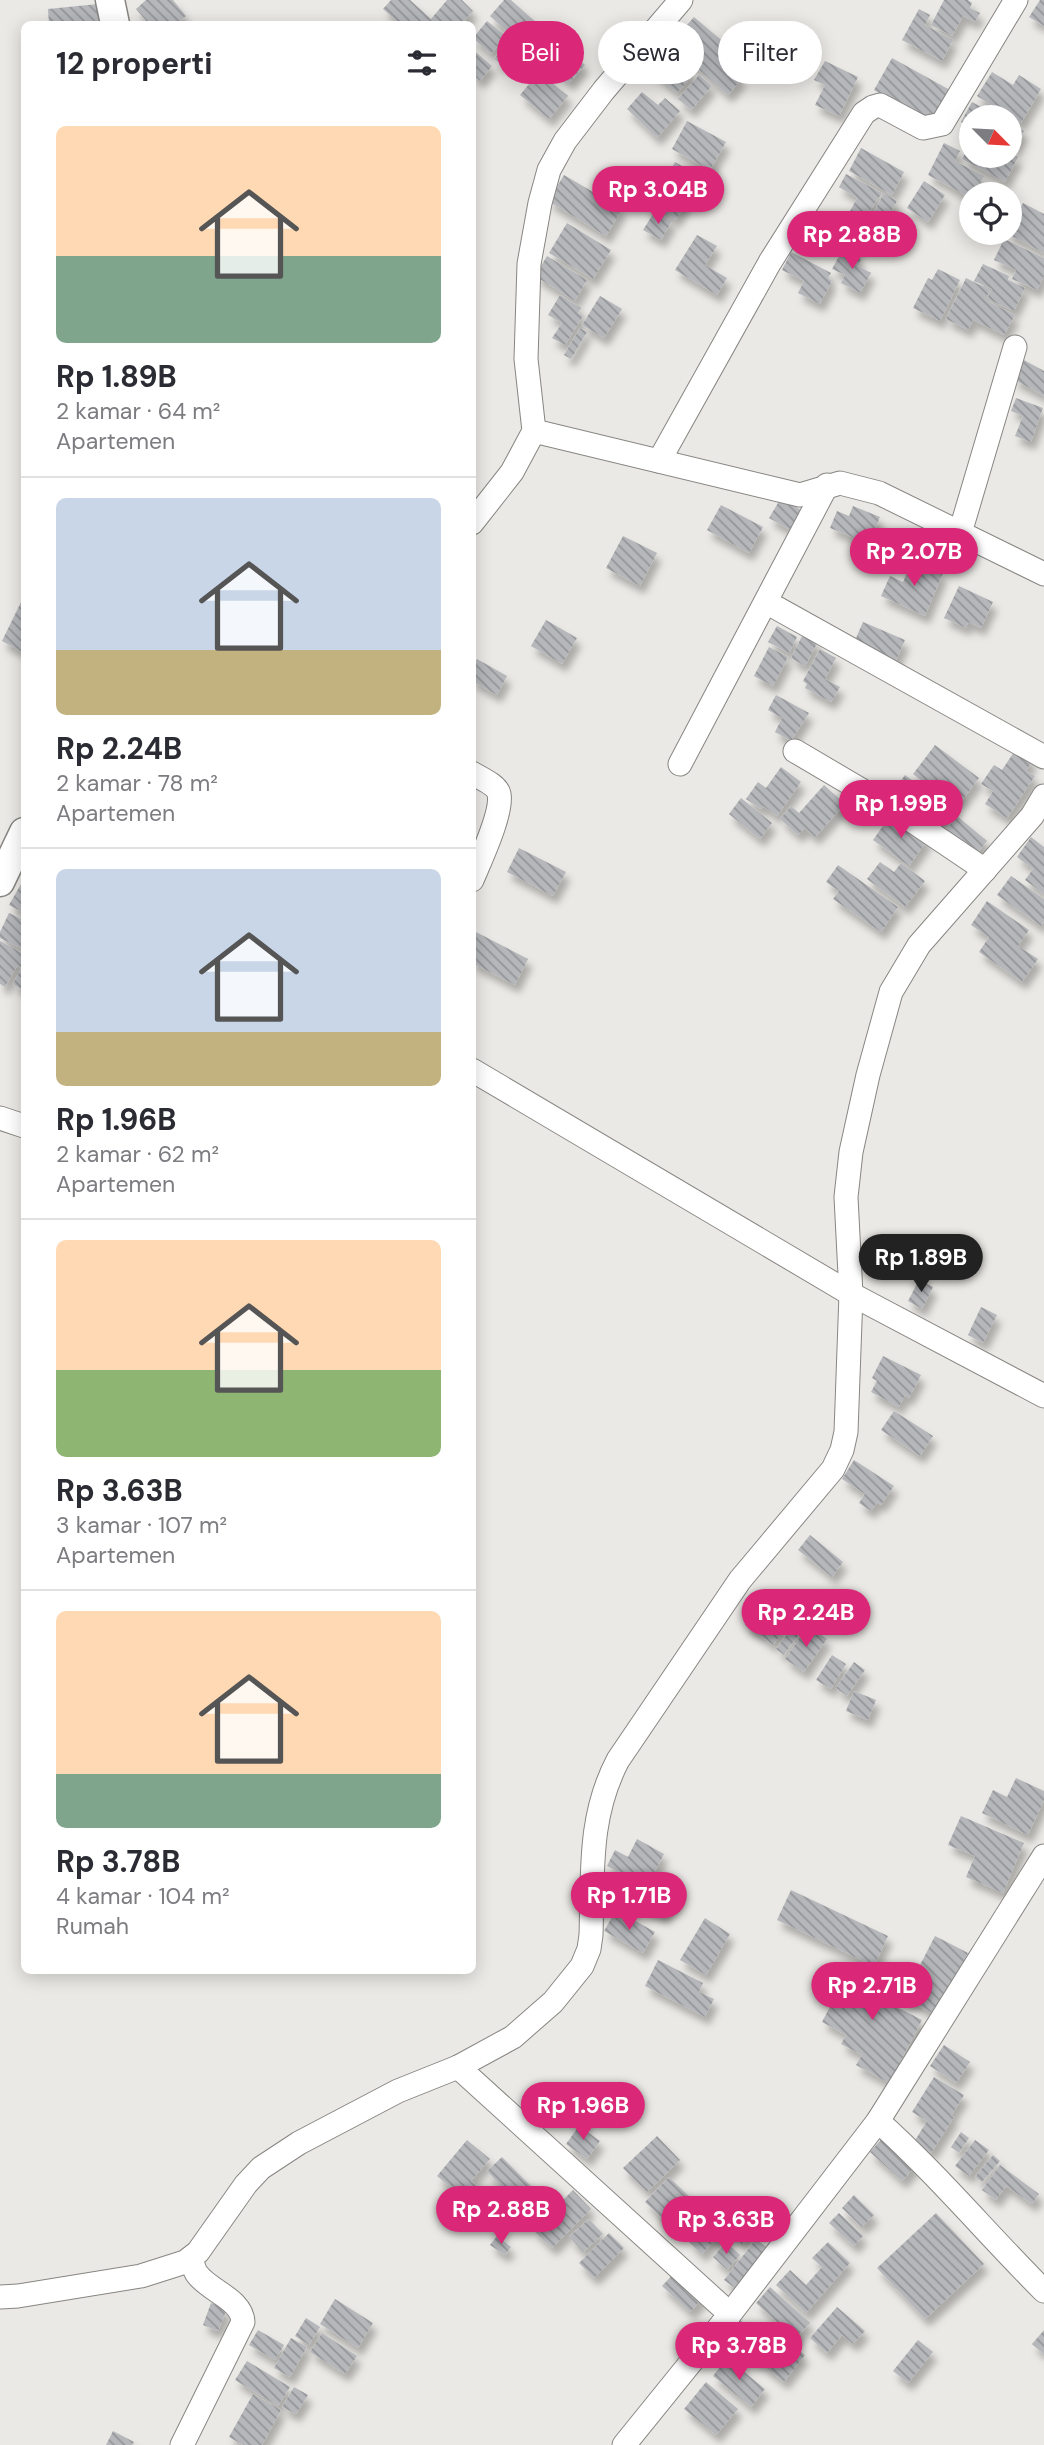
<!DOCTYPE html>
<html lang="id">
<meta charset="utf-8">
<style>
body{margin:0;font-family:"DM Sans",sans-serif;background:#f7f7f7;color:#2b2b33;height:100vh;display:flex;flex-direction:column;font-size:26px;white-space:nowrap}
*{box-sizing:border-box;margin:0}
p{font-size:23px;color:#7c7c81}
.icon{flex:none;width:38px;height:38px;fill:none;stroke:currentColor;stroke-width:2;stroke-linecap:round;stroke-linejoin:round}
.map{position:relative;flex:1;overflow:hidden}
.details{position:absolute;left:21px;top:21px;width:455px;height:1953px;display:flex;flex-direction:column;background:#fff;border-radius:10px;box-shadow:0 4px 18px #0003}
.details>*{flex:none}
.hud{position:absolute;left:497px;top:21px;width:441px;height:63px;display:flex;gap:14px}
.needle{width:46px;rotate:114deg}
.buttons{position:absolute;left:959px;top:105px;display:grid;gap:14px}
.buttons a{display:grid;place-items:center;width:63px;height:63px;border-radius:50%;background:#fff;box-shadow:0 4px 18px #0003;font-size:35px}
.price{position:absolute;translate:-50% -60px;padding:0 16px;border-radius:24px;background:#db2777;color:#fff;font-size:23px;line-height:46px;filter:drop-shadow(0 2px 4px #0008)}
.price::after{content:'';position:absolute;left:50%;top:42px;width:21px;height:16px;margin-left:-10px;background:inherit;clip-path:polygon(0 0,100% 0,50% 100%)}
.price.active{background:#222;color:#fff}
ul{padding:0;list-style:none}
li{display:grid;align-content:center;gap:14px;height:371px;padding:0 35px}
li+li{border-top:2px solid #e1e1e2}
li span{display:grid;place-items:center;height:217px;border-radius:10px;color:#555}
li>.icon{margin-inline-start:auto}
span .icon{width:126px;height:126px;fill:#fffc;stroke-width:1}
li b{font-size:30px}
h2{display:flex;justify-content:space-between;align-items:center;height:84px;padding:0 35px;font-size:30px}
.pill{padding:0 24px;border-radius:32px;background:#fff;box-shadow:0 4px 18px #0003;font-size:24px;line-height:63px}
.pill.active{background:#db2777;color:#fff}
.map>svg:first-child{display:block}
.building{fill:url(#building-back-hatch);filter:url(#shadow)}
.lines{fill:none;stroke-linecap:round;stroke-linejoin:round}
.minor-casing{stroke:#888683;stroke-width:25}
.tertiary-casing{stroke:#888683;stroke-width:31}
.minor{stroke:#fff;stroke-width:23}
.tertiary{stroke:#fff;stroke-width:28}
</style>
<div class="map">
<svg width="1044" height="2445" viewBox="0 0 1044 2445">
<defs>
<pattern id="building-back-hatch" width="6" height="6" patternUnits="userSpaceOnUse" patternTransform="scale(1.75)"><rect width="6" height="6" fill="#b5b7bb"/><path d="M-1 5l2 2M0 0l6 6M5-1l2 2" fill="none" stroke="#949598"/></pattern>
<filter id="shadow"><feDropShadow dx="4.5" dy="8" stdDeviation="3.5" flood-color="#0004"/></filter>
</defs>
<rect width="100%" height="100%" fill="#ebe9e5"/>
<g class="building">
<polygon points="146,0 173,0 186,16 176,24 149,24 136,9"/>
<polygon points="391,0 410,0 431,19 447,0 462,0 473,11 461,24 400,24 383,9"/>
<polygon points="504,0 511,0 540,26 523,46 490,16"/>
<polygon points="944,0 968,0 972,3 970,8 980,13 975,22 963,16 952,36 931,25"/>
<polygon points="1040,0 1044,0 1044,26 1029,17"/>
<polygon points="98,4 100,24 49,24 48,9"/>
<polygon points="919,9 930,15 925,25 953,40 942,61 902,40"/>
<polygon points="694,17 746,61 735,73 742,79 728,95 680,53 690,41 680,33"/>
<polygon points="487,21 506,36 491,54 473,38"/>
<polygon points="550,33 585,65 569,83 534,51"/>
<polygon points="507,43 516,50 503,66 494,59"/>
<polygon points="665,48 694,74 677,93 648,67"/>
<polygon points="472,49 492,66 480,81 472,74"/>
<polygon points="892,58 950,90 932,122 874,90"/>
<polygon points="825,61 858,77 839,116 815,105 825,85 814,80"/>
<polygon points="539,72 568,96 549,119 520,95"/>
<polygon points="992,72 1013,85 1019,75 1041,89 1021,123 977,96"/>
<polygon points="699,75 712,86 691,110 678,99"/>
<polygon points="642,92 658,105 665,98 680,111 657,138 627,109"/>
<polygon points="972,102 999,117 971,117 971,128 961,122"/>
<polygon points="687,121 726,142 710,170 672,149"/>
<polygon points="1010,123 1024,131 1013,151 1010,149"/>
<polygon points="971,142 971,156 1010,156 1010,153 1018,157 1005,182 962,159"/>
<polygon points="944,143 960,151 955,161 984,176 980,184 995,191 993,194 971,194 971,198 928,175"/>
<polygon points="861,148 904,172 892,195 849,171"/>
<polygon points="675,162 696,174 683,196 663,184"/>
<polygon points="846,174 882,193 862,223 848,215 857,198 839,187"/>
<polygon points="564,175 622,209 606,236 548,201"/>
<polygon points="924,181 945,195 928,222 907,208"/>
<polygon points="662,187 687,202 676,220 652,205"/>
<polygon points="884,193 897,201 882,229 869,221"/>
<polygon points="1023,203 1044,214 1044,253 1006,233 1010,233 1010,227"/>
<polygon points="655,211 672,221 661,240 643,230"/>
<polygon points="834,215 864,231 854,250 824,234"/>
<polygon points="567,223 611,250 593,279 549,253"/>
<polygon points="697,235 717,246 705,265 727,278 717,295 675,270"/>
<polygon points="1004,239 1044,258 1044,276 1037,290 1012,279 1016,270 994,260"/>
<polygon points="843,249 861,259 858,266 871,273 860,293 841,283 845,275 832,269"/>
<polygon points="791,252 831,273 828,278 832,281 820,304 798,293 804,281 782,270"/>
<polygon points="547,256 587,280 575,301 535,276"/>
<polygon points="983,264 1009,276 1008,280 1025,288 1014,311 987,299 992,289 974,281"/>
<polygon points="938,269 960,280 940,321 913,308 928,278 932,280"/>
<polygon points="966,278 990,290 985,300 1015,315 1004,335 973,320 968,330 946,319"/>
<polygon points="560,295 581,308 578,313 583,316 565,345 552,338 562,323 548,315"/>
<polygon points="600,296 622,309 604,338 582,325"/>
<polygon points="580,328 587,332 571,359 564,355"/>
<polygon points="1024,360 1044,371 1044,396 1013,379"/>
<polygon points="1016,398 1043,408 1031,442 1015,436 1023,416 1011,411"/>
<polygon points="781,498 801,510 790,530 769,518"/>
<polygon points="721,505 763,527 749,553 707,530"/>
<polygon points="853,506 880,517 869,544 830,528 837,511 849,516"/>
<polygon points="623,536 657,553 640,586 606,568"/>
<polygon points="913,560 943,573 925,616 881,596 890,576 903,582"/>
<polygon points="959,586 993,602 981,628 968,622 966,628 944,618"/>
<polygon points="24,596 24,653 2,641"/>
<polygon points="546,620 577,638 562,664 531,646"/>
<polygon points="863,622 905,640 895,663 853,645"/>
<polygon points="777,626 797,637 789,653 768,642"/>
<polygon points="803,634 818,642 805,666 791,658"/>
<polygon points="769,647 788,657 773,686 754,676"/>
<polygon points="820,649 836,658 825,679 840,687 831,702 805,688 807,684 803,681"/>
<polygon points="477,659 507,676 497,695 472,681 472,667"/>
<polygon points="776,695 809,713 791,741 775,732 782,718 768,710"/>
<polygon points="935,745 979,778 961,802 946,791 942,796 913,774"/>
<polygon points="1016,749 1033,760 1026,771 1035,776 1007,818 985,804 993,791 981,784 994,765 1002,770"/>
<polygon points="781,767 801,782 777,816 763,806 761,809 746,799 758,782 766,788"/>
<polygon points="905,775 953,810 940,828 892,793"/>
<polygon points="824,785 845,804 815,837 805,828 798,835 780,819 791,806 799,813"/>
<polygon points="741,798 772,823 760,839 729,814"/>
<polygon points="892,813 928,839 909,866 873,840"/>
<polygon points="957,816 987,841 974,857 944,832"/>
<polygon points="1031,837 1044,847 1044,894 1025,880 1033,869 1017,857"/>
<polygon points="519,848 566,872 553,896 507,872"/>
<polygon points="880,862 894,872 901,863 925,881 905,907 867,879"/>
<polygon points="838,865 898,907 881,932 833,899 839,891 826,882"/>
<polygon points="1011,876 1044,899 1044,921 1041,926 997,895"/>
<polygon points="21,884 24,886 24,913 9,905"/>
<polygon points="987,901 1029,930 1018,946 1038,959 1022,982 979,952 989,937 971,925"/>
<polygon points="9,913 24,920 24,950 0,938 0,932"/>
<polygon points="472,930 528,959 515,985 472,963"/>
<polygon points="0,941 24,954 24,991 13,984 21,968 17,966 5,987 0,984"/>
<polygon points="919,1280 933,1287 922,1309 908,1301"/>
<polygon points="981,1307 997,1315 983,1343 968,1335"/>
<polygon points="883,1356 921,1375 909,1398 905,1395 899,1407 871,1392 877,1381 872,1378"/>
<polygon points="894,1411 933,1436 920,1456 881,1430"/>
<polygon points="854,1460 894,1486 881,1505 877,1502 871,1511 859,1503 865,1494 842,1479"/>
<polygon points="810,1535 843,1562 832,1577 798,1550"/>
<polygon points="756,1610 784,1631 773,1645 745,1625"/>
<polygon points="794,1625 802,1630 784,1655 776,1649"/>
<polygon points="808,1626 827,1639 804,1672 785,1659"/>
<polygon points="832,1655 846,1664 831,1689 816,1680"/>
<polygon points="854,1662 865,1670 847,1696 836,1688"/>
<polygon points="854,1691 876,1700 868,1720 846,1711"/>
<polygon points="1016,1778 1044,1791 1044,1800 1028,1835 982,1813 993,1790 1007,1797"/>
<polygon points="961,1816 1024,1843 1003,1893 966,1877 975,1856 948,1845"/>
<polygon points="637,1839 664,1854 641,1898 615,1885 621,1873 607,1866 615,1850 628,1857"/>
<polygon points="656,1877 679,1889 664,1917 642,1905"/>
<polygon points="791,1890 888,1936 874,1966 777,1920"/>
<polygon points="616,1910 655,1932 643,1953 604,1931"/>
<polygon points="705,1918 730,1934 706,1975 680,1960"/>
<polygon points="935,1936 968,1953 936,2015 903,1998"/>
<polygon points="658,1960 703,1983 699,1992 714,1999 705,2017 645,1986"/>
<polygon points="854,1961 895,1982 885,2001 922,2020 889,2083 856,2065 862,2055 841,2044 846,2035 822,2022"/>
<polygon points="944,2045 970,2062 956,2083 930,2066"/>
<polygon points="934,2077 964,2095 951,2116 954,2117 931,2153 914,2142 927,2121 912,2112"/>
<polygon points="579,2126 600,2141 587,2159 566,2144"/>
<polygon points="961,2132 969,2138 959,2153 951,2147"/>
<polygon points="885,2135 917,2164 902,2181 870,2152"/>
<polygon points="657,2136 680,2160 647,2192 623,2168"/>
<polygon points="467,2140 490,2159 471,2181 484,2191 472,2205 437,2176"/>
<polygon points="975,2140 989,2150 969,2176 955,2166"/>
<polygon points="993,2155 1000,2161 982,2182 975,2177"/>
<polygon points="502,2157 531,2186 496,2220 481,2204 500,2185 487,2171"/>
<polygon points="1000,2165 1039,2194 1032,2204 1006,2186 996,2200 982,2190"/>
<polygon points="669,2177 694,2201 670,2226 645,2202"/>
<polygon points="573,2190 591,2209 552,2248 533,2230"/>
<polygon points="854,2195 874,2215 862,2227 842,2208"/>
<polygon points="728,2199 759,2226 742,2245 725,2229 702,2254 689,2242"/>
<polygon points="839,2213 863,2236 854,2246 829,2223"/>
<polygon points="936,2213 984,2264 925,2319 877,2268"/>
<polygon points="589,2219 603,2234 583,2252 569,2237"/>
<polygon points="609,2233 624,2248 594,2278 579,2263"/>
<polygon points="497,2236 511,2247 505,2255 490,2245"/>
<polygon points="756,2239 771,2251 739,2291 724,2280"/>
<polygon points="726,2242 740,2255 727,2270 713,2257"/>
<polygon points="828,2242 850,2263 806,2313 776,2285 790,2270 806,2285 822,2267 812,2258"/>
<polygon points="676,2271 704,2297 690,2312 662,2286"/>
<polygon points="770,2287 810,2323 795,2339 756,2303"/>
<polygon points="335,2299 373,2323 358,2348 320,2324"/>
<polygon points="211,2303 227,2309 218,2331 203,2325"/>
<polygon points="837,2307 865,2331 853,2344 842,2335 827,2353 810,2338"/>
<polygon points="306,2318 320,2327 309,2345 295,2336"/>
<polygon points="739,2319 773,2345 760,2362 727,2335"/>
<polygon points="258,2330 284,2345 275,2360 249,2345"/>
<polygon points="1044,2330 1044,2354 1032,2344"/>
<polygon points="322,2333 357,2356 345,2374 310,2352"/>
<polygon points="291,2338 307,2347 290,2377 274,2368"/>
<polygon points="783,2338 805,2355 784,2382 762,2365"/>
<polygon points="918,2340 933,2352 908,2383 893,2371"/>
<polygon points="727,2358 765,2389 751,2407 713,2376"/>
<polygon points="247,2361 290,2387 278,2406 235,2380"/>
<polygon points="706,2382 738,2409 716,2435 684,2409"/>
<polygon points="294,2387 308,2395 296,2414 282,2407"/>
<polygon points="253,2394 281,2410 262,2445 243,2445 229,2437"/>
<polygon points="113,2431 134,2442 132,2445 106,2445"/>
</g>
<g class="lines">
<defs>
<g id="minor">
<polyline points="534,431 800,495 840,483 879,493 1044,574"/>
<polyline points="659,461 770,262 864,113 873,107 880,105 923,128 942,124 1016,0"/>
<polyline points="472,523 512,472 534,431 526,359 529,264 540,203 549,170 565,141 604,90 681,0"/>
<polyline points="960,533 1015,347"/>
<polyline points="766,602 1044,757"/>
<polyline points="795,751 902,814 985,870"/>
<polyline points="680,764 827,485"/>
<path d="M472 773C480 778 497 785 499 794 503 812 480 861 472 880"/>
<polyline points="472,1070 851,1294 1044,1396"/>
<polyline points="0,1118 24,1126"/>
<polyline points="458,2067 730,2314"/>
<path d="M878 2121C937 2174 988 2235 1044 2291"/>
<path d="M0 2297 18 2296 141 2276 185 2262 198 2252 246 2184 261 2168 299 2143 398 2091 458 2067 513 2037 553 2002 582 1966 589 1949 591 1935C593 1873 588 1817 618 1760L740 1580 833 1469 842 1450 846 1432 851 1294 846 1197 851 1152 868 1075 891 992 919 945 1032 816 1044 796"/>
<path d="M182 2445 243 2322C242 2299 209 2291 197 2274 194 2270 193 2264 191 2258"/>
<polyline points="624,2445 730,2314 878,2121 1044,1856"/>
</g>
<g id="tertiary">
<polyline points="110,0 115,24"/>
<polyline points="0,882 24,832"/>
</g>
</defs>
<use href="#minor" class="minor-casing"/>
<use href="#tertiary" class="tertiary-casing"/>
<use href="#minor" class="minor"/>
<use href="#tertiary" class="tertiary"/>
</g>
</svg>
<div class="buttons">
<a><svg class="needle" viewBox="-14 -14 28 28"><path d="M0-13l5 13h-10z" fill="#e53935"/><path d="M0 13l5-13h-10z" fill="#7c7c81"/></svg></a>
<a><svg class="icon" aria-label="locate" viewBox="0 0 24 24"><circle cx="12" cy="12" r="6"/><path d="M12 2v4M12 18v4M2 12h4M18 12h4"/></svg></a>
</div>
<b class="price" style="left:658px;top:226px">Rp 3.04B</b>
<b class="price" style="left:852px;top:271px">Rp 2.88B</b>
<b class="price" style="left:914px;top:588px">Rp 2.07B</b>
<b class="price" style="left:901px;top:840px">Rp 1.99B</b>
<b class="price active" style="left:921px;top:1294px">Rp 1.89B</b>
<b class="price" style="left:806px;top:1649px">Rp 2.24B</b>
<b class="price" style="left:629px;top:1932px">Rp 1.71B</b>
<b class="price" style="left:872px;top:2022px">Rp 2.71B</b>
<b class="price" style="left:583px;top:2142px">Rp 1.96B</b>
<b class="price" style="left:501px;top:2246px">Rp 2.88B</b>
<b class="price" style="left:726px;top:2256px">Rp 3.63B</b>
<b class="price" style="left:739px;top:2382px">Rp 3.78B</b>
<div class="hud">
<a class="pill active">Beli</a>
<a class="pill">Sewa</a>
<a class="pill">Filter</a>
</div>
<section class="details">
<h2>12 properti<svg class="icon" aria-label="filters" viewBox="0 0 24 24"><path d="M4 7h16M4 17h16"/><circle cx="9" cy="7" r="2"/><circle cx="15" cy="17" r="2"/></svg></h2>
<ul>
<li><span style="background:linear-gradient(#ffd9b3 60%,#7fa58c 0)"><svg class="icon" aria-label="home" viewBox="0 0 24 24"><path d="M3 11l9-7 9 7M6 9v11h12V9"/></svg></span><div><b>Rp 1.89B</b><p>2 kamar · 64 m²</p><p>Apartemen</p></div></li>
<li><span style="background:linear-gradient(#c9d6e8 70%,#c2b280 0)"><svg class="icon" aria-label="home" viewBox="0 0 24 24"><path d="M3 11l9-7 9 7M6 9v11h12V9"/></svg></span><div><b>Rp 2.24B</b><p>2 kamar · 78 m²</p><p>Apartemen</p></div></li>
<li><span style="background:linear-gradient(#c9d6e8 75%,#c2b280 0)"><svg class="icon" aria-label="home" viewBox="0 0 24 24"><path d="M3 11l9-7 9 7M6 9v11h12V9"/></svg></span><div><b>Rp 1.96B</b><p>2 kamar · 62 m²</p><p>Apartemen</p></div></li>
<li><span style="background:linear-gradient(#ffd9b3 60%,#8fb573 0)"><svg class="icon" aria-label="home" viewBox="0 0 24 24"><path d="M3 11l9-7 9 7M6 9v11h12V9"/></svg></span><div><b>Rp 3.63B</b><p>3 kamar · 107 m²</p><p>Apartemen</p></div></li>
<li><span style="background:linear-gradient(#ffd9b3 75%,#7fa58c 0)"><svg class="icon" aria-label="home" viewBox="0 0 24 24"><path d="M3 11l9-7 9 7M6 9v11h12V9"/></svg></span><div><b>Rp 3.78B</b><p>4 kamar · 104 m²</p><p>Rumah</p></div></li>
</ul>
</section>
</div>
